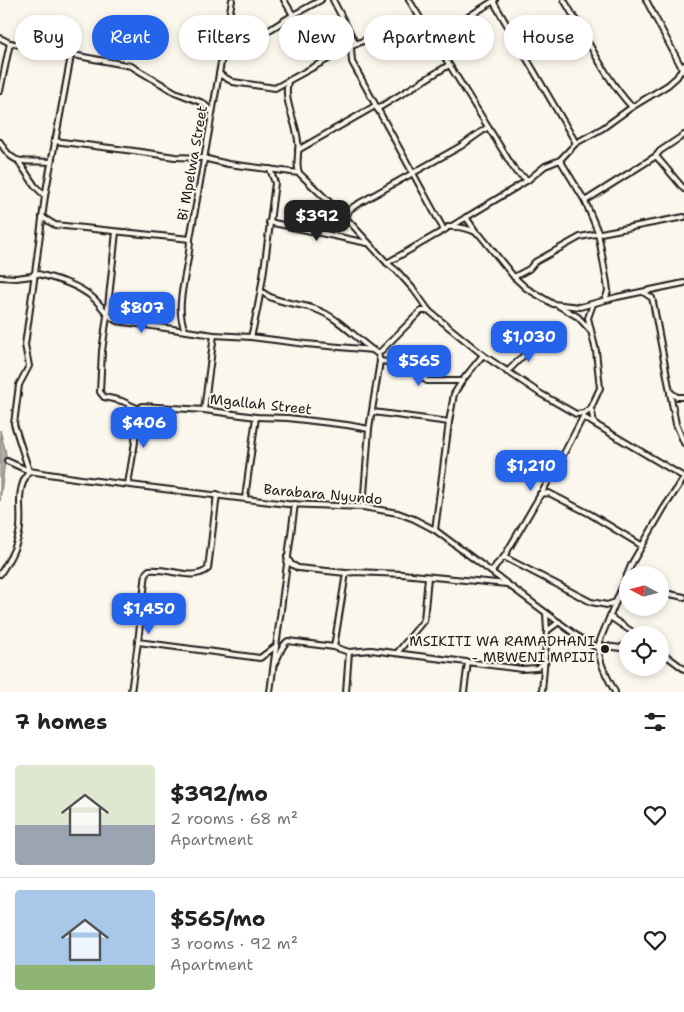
<!DOCTYPE html>
<meta charset="utf-8">
<style>
body{margin:0;font-family:"Shantell Sans",sans-serif;background:#f2f2f2;color:#222;height:100vh;display:flex;flex-direction:column;font-size:19px;white-space:nowrap}
*{box-sizing:border-box;margin:0}
p{font-size:16px;color:#767676}
.icon{flex:none;width:28px;height:28px;fill:none;stroke:currentColor;stroke-width:2;stroke-linecap:round;stroke-linejoin:round}
.map{position:relative;height:692px;overflow:hidden}
.sheet{display:flex;flex-direction:column;background:#fff;flex:1}
.sheet>*{flex:none}
.guide{position:absolute;left:15px;top:15px;width:655px;height:45px;display:flex;gap:10px}
.needle{width:32px;rotate:277deg}
.fabs{position:absolute;left:619px;top:566px;display:grid;gap:10px}
.fabs a{display:grid;place-items:center;width:50px;height:50px;border-radius:50%;background:#fff;box-shadow:0 2px 8px #0003;font-size:25px}
.price{position:absolute;translate:-50% -42px;padding:0 11px;border-radius:10px;background:#2563eb;color:#fff;font-size:16px;line-height:32px;filter:drop-shadow(0 1px 2px #0008)}
.price::after{content:'';position:absolute;left:50%;top:30px;width:15px;height:11px;margin-left:-8px;background:inherit;clip-path:polygon(0 0,100% 0,50% 100%)}
.price.on{background:#222;color:#fff}
ul{padding:0;list-style:none}
li{display:flex;align-items:center;gap:15px;height:125px;padding:0 15px}
li+li{border-top:1px solid #e0e0e0}
li span{display:grid;place-items:center;flex:none;width:140px;height:100px;border-radius:5px;color:#555}
li>.icon{margin-inline-start:auto}
span .icon{width:60px;height:60px;fill:#fffc;stroke-width:1}
li b{font-size:21px}
h2{display:flex;justify-content:space-between;align-items:center;height:60px;padding:0 15px;font-size:21px}
.pill{padding:0 18px;border-radius:22px;background:#fff;box-shadow:0 2px 8px #0003;font-size:18px;line-height:45px}
.pill.on{background:#2563eb;color:#fff}
.map>svg:first-child{display:block}
.water{fill:#afaca5;stroke:#74726e}
.lines{fill:none;stroke-linecap:round;stroke-linejoin:round}
.street-casing{stroke:#1c1c1c;stroke-width:8}
.street{stroke:#fbf7ec;stroke-width:4}
.poi-dot{fill:#1c1c1c;stroke:#fbf7ec;stroke-width:2}
.labels{text-anchor:middle;stroke-width:4;stroke-linejoin:round;paint-order:stroke}
.street-label{font-size:14px;fill:#1c1c1c;stroke:#fbf7ec}
.poi-label{font-size:14px;fill:#1c1c1c;stroke:#fbf7ec;text-anchor:end}
</style>
<div class="map">
<svg width="684" height="692" viewBox="0 0 684 692">
<rect width="100%" height="100%" fill="#fbf7ec"/>
<filter id="ink" filterUnits="userSpaceOnUse"><feTurbulence type="fractalNoise" baseFrequency=".02" numOctaves="2"/><feDisplacementMap in="SourceGraphic" scale="10" xChannelSelector="R" yChannelSelector="G"/><feConvolveMatrix kernelMatrix="1 2 1 2 8 2 1 2 1" color-interpolation-filters="sRGB"/></filter>
<g filter="url(#ink)">
<polygon class="water" points="0,430 6,453 0,501"/>
<g class="lines">
<defs>
<g id="street">
<polyline points="284,0 293,15 321,0"/>
<polyline points="333,0 356,44"/>
<polyline points="409,0 516,172 528,180 545,166 560,160 576,143 603,128 632,107 668,85 677,77 684,65"/>
<path d="M564 0C585 34 605 79 632 107"/>
<polyline points="646,0 684,72"/>
<polyline points="493,1 576,143"/>
<polyline points="0,38 10,43 131,66 175,92 203,103 212,112"/>
<polyline points="225,39 238,34 255,36 263,34 293,15"/>
<polyline points="433,39 495,0"/>
<polyline points="351,48 352,62 444,230"/>
<polyline points="219,74 233,82 275,88 356,44 407,21 420,20"/>
<path d="M288 81C283 102 296 120 298 141 300 152 295 162 299 173"/>
<polyline points="0,91 10,43"/>
<polyline points="377,109 449,65"/>
<polyline points="54,141 134,151 175,157 203,158 228,164 299,173 346,218 387,263 397,271 414,290 429,311 483,355 541,394 576,414 584,413 591,408 600,388 596,351 588,318 593,304"/>
<path d="M0 142C15 169 25 159 51 162"/>
<polyline points="298,150 375,106"/>
<polyline points="656,156 684,189"/>
<polyline points="560,160 585,201 598,232 607,283 608,291 605,300"/>
<polyline points="19,162 35,186 45,196"/>
<polyline points="585,201 656,156 660,151 684,135"/>
<polyline points="42,217 55,225 190,239"/>
<polyline points="346,218 349,210 356,205 461,146 488,127"/>
<polyline points="464,219 466,217 476,232"/>
<polyline points="269,222 367,243"/>
<polyline points="452,226 528,180"/>
<path d="M448 227C459 226 472 229 480 235L514 277 526 288 553 304 580 307 617 297 684 283"/>
<polyline points="116,232 107,316 102,351 100,392 104,397 122,401 137,408"/>
<polyline points="387,263 446,229"/>
<polyline points="0,277 16,278 32,276 35,273 45,196 71,56"/>
<polyline points="514,277 529,269 535,262 580,237 684,217"/>
<path d="M261 291C274 303 298 303 315 309 339 317 357 340 378 354"/>
<polyline points="643,292 652,298 653,302 670,392 677,397 684,397"/>
<polyline points="559,306 578,317 590,330"/>
<path d="M185 330C173 305 190 267 190 239L232 0"/>
<polyline points="251,337 306,344 373,350"/>
<polyline points="380,361 402,364 427,381 462,381"/>
<polyline points="507,372 526,353 528,343"/>
<polyline points="670,393 676,424 684,443"/>
<polyline points="591,408 594,423"/>
<polyline points="204,410 214,335"/>
<polyline points="373,412 449,422"/>
<polyline points="583,417 684,477"/>
<polyline points="7,461 29,471 81,479 287,504 363,507 398,513 414,519 435,530 584,641 598,648"/>
<polyline points="128,484 135,442 136,411 142,406 204,410 256,417 288,418 347,425 369,429"/>
<polyline points="540,494 549,493 590,514 641,545"/>
<polyline points="245,498 256,417"/>
<polyline points="363,507 369,429 380,361 378,354 421,311 429,311"/>
<polyline points="435,530 449,422 454,394 462,381 483,355"/>
<polyline points="287,557 291,564 298,568 346,573 355,572 402,574 507,584"/>
<polyline points="504,557 591,602 607,605 616,602"/>
<polyline points="492,572 496,565 504,557 559,463 583,417"/>
<path d="M0 574C9 561 18 544 20 528 22 504 15 493 29 471L14 424 19 385 29 366 25 345 35 273C55 279 75 283 92 297 102 305 106 316 117 321L214 335 251 337C264 287 268 234 275 183L270 169"/>
<polyline points="660,592 684,597"/>
<polyline points="618,597 628,595"/>
<polyline points="610,617 637,635"/>
<polyline points="547,631 559,622"/>
<polyline points="138,642 260,658 276,646"/>
<polyline points="598,645 620,648 628,643"/>
<polyline points="334,647 346,573"/>
<polyline points="660,651 684,669"/>
<polyline points="397,653 424,620 428,577"/>
<path d="M274 664C280 657 280 646 288 641L334 647 349 652 371 650 522 669 537 668 546 661"/>
<path d="M131 692 138 642 146 573 149 570C168 567 192 582 208 569L217 494"/>
<polyline points="270,692 295,504"/>
<polyline points="346,692 349,652"/>
<polyline points="464,692 468,662"/>
<polyline points="542,692 547,631 546,613"/>
<path d="M615 692C607 676 595 658 600 640L632 563 664 508 684 478"/>
</g>
</defs>
<use href="#street" class="street-casing"/>
<use href="#street" class="street"/>
</g>
</g>
<circle class="poi-dot" cx="605" cy="649" r="5"/>
<g class="labels">
<g class="street-label">
<text transform="translate(192 163) rotate(-80)" y="5">Bi Mpelwa Street</text>
<text transform="translate(261 404) rotate(6)" y="5">Mgallah Street</text>
<text transform="translate(323 494) rotate(5)" y="5">Barabara Nyundo</text>
</g>
<g class="poi-label">
<text x="595" y="646">MSIKITI WA RAMADHANI<tspan x="595" dy="16">- MBWENI MPIJI</tspan></text>
</g>
</g>
</svg>
<div class="fabs">
<a><svg class="needle" viewBox="-14 -14 28 28"><path d="M0-13l5 13h-10z" fill="#e53935"/><path d="M0 13l5-13h-10z" fill="#767676"/></svg></a>
<a><svg class="icon" aria-label="locate" viewBox="0 0 24 24"><circle cx="12" cy="12" r="6"/><path d="M12 2v4M12 18v4M2 12h4M18 12h4"/></svg></a>
</div>
<b class="price on" style="left:317px;top:242px">$392</b>
<b class="price" style="left:142px;top:334px">$807</b>
<b class="price" style="left:529px;top:363px">$1,030</b>
<b class="price" style="left:419px;top:387px">$565</b>
<b class="price" style="left:144px;top:449px">$406</b>
<b class="price" style="left:531px;top:492px">$1,210</b>
<b class="price" style="left:149px;top:635px">$1,450</b>
<div class="guide">
<a class="pill">Buy</a>
<a class="pill on">Rent</a>
<a class="pill">Filters</a>
<a class="pill">New</a>
<a class="pill">Apartment</a>
<a class="pill">House</a>
</div>
</div>
<section class="sheet">
<h2>7 homes<svg class="icon" aria-label="filters" viewBox="0 0 24 24"><path d="M4 7h16M4 17h16"/><circle cx="9" cy="7" r="2"/><circle cx="15" cy="17" r="2"/></svg></h2>
<ul>
<li><span style="background:linear-gradient(#dfe7d0 60%,#9aa5b1 0)"><svg class="icon" aria-label="home" viewBox="0 0 24 24"><path d="M3 11l9-7 9 7M6 9v11h12V9"/></svg></span><div><b>$392/mo</b><p>2 rooms · 68 m²</p><p>Apartment</p></div><svg class="icon" aria-label="heart" viewBox="0 0 24 24"><path d="M12 20l-8-8c-3-5 5-10 8-4 3-6 11-1 8 4z"/></svg></li>
<li><span style="background:linear-gradient(#a9c7e8 75%,#8fb573 0)"><svg class="icon" aria-label="home" viewBox="0 0 24 24"><path d="M3 11l9-7 9 7M6 9v11h12V9"/></svg></span><div><b>$565/mo</b><p>3 rooms · 92 m²</p><p>Apartment</p></div><svg class="icon" aria-label="heart" viewBox="0 0 24 24"><path d="M12 20l-8-8c-3-5 5-10 8-4 3-6 11-1 8 4z"/></svg></li>
</ul>
</section>
